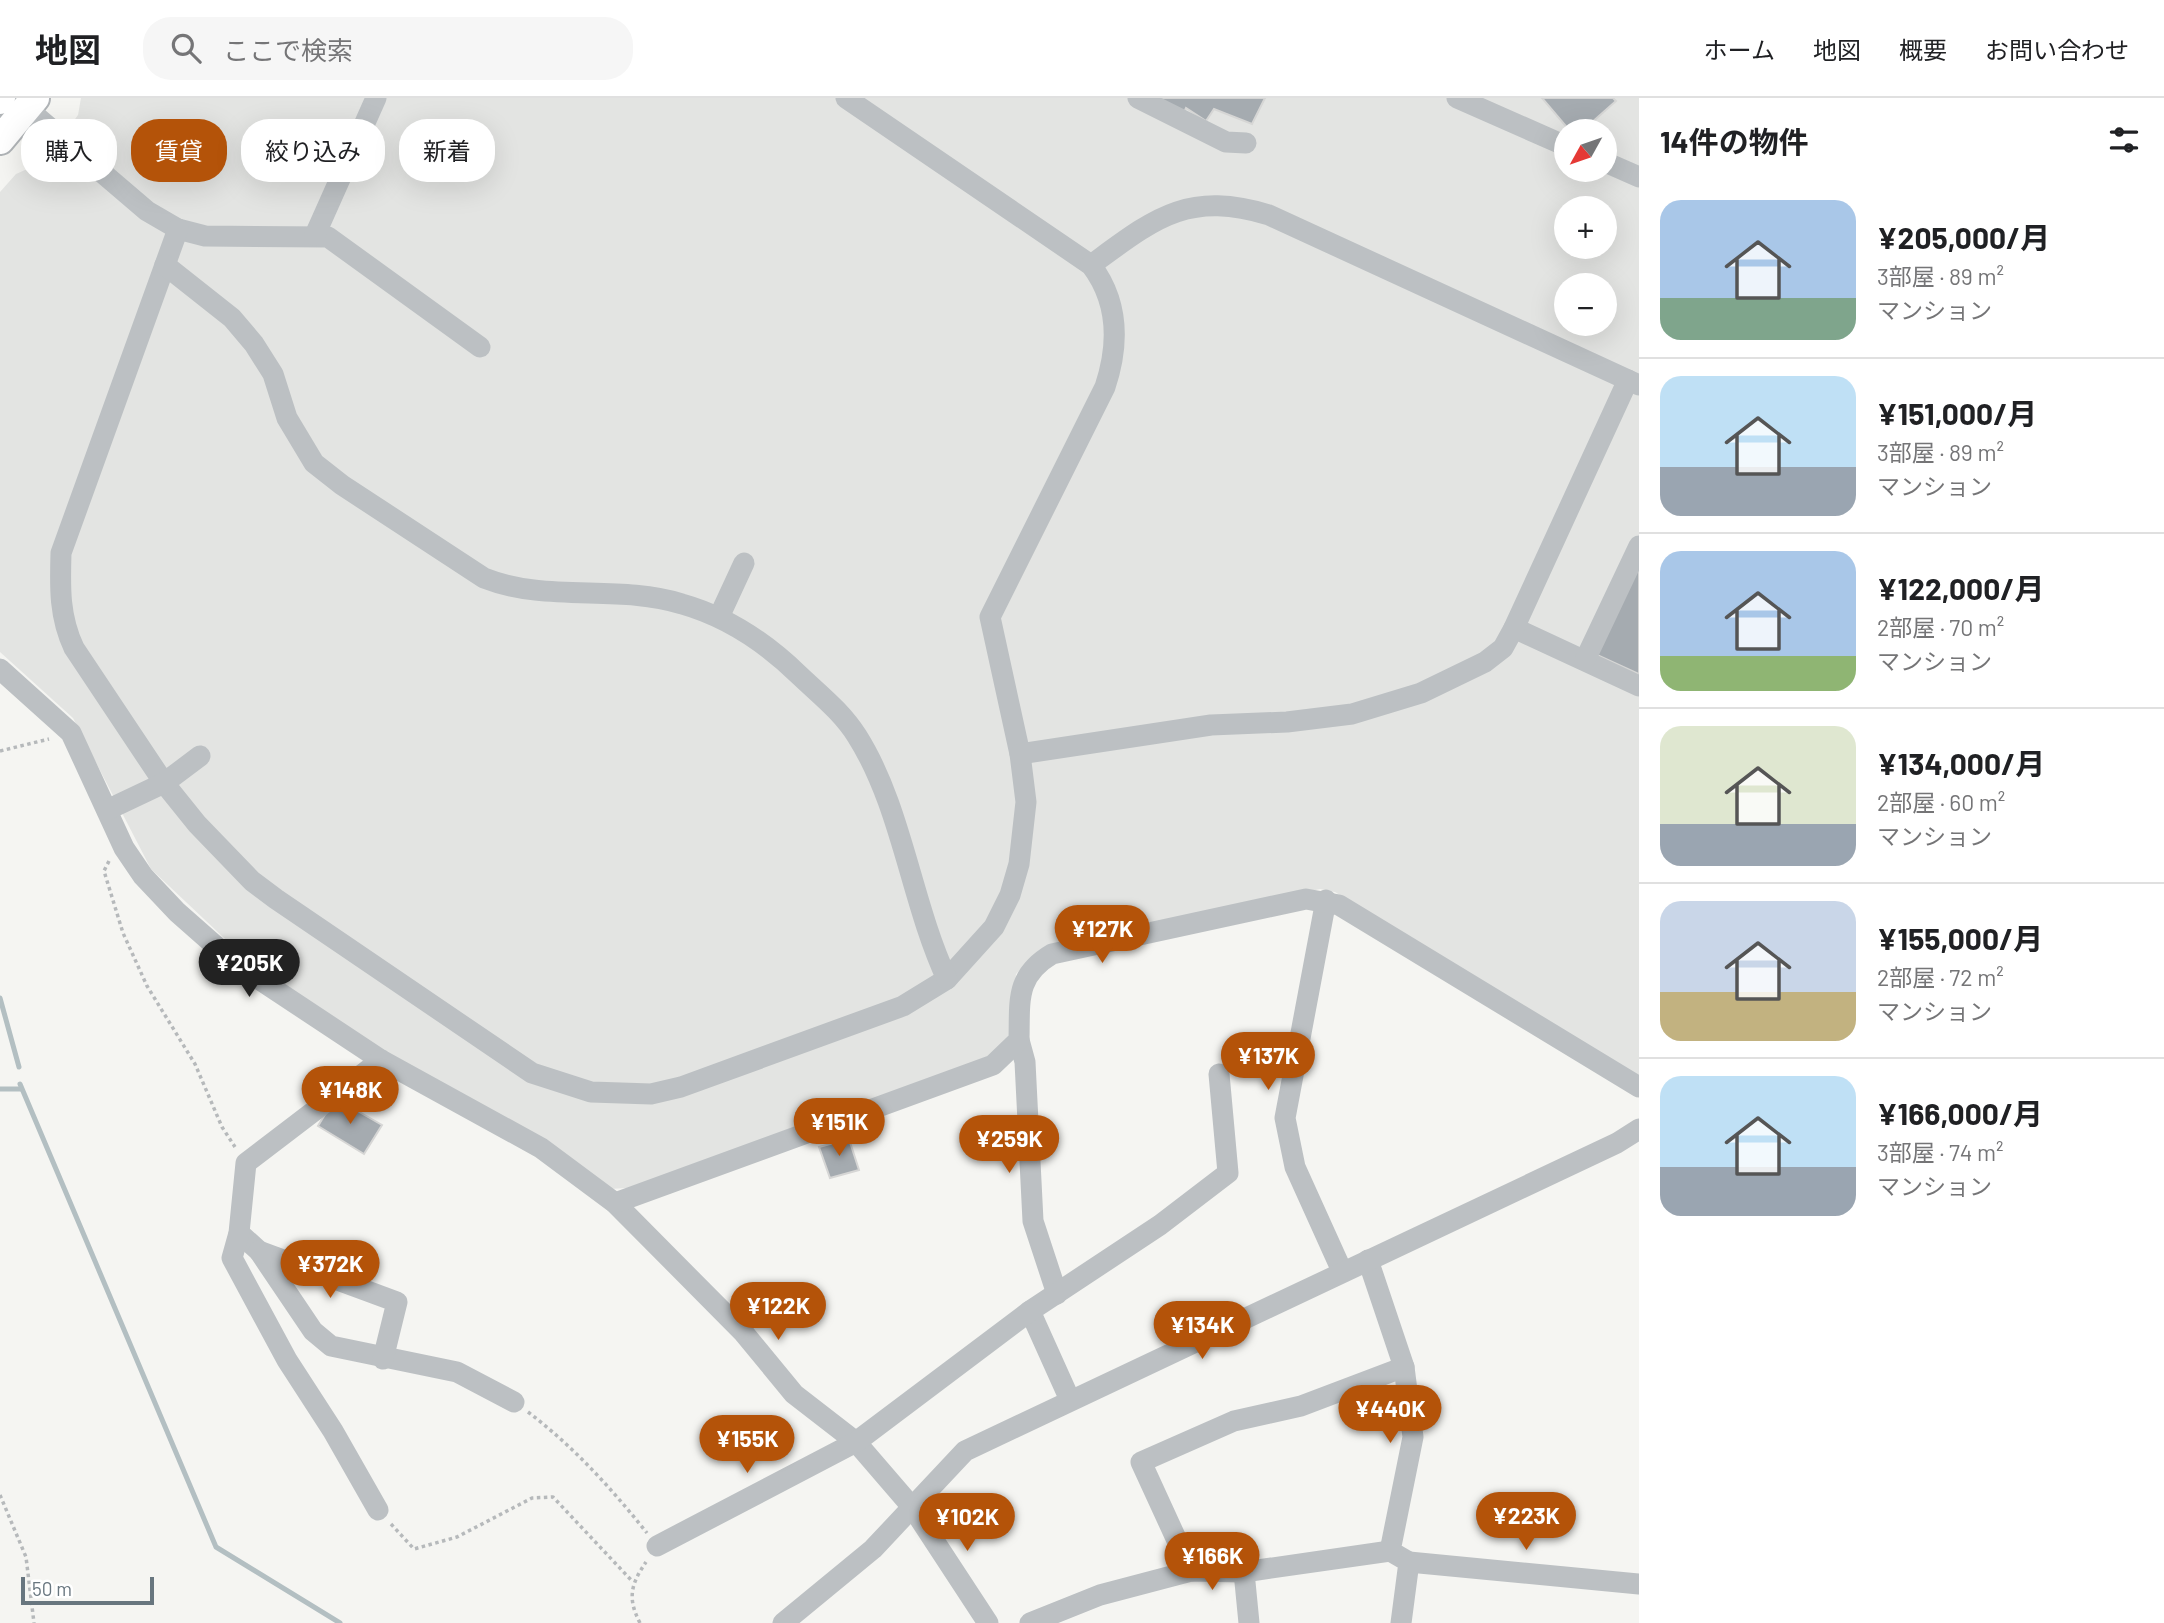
<!DOCTYPE html>
<html lang="ja">
<meta charset="utf-8">
<style>
body{margin:0;font-family:Barlow,"Noto Sans JP",sans-serif;background:#f6f6f6;color:#202124;height:100vh;display:flex;flex-direction:column;font-size:26px;white-space:nowrap}
*{box-sizing:border-box;margin:0}
p{font-size:23px;color:#757577}
.icon{flex:none;width:38px;height:38px;fill:none;stroke:currentColor;stroke-width:2;stroke-linecap:round;stroke-linejoin:round}
.map{position:relative;flex:1;overflow:hidden}
.panel{display:flex;flex-direction:column;background:#fff;width:525px}
.panel>*{flex:none}
.banner{position:absolute;left:21px;top:21px;width:665px;height:63px;display:flex;gap:14px}
.needle{width:46px;rotate:230deg}
.tools{position:absolute;left:1554px;top:21px;display:grid;gap:14px}
.tools a{display:grid;place-items:center;width:63px;height:63px;border-radius:50%;background:#fff;box-shadow:0 7px 28px #0002;font-size:35px}
.scale{position:absolute;left:21px;bottom:18px;width:133px;box-sizing:border-box;padding-left:7px;border:4px solid #68767f;border-top:0;font-size:19px;line-height:24px;white-space:nowrap;color:#68767f;-webkit-text-stroke:5px #fff;paint-order:stroke}
.price{position:absolute;translate:-50% -60px;padding:0 16px;border-radius:24px;background:#b45309;color:#fff;font-size:23px;line-height:46px;filter:drop-shadow(0 2px 4px #0008)}
.price::after{content:'';position:absolute;left:50%;top:42px;width:21px;height:16px;margin-left:-10px;background:inherit;clip-path:polygon(0 0,100% 0,50% 100%)}
.price.current{background:#222;color:#fff}
ul{padding:0;list-style:none}
li{display:flex;align-items:center;gap:21px;height:175px;padding:0 21px}
li+li{border-top:2px solid #e0e0e0}
li span{display:grid;place-items:center;flex:none;width:196px;height:140px;border-radius:21px;color:#555}
li>.icon{margin-inline-start:auto}
span .icon{width:84px;height:84px;fill:#fffc;stroke-width:1}
li b{font-size:30px}
h2{display:flex;justify-content:space-between;align-items:center;height:84px;padding:0 21px;font-size:30px}
.tag{padding:0 24px;border-radius:28px;background:#fff;box-shadow:0 7px 28px #0002;font-size:24px;line-height:63px}
.tag.current{background:#b45309;color:#fff}
header{display:flex;align-items:center;gap:42px;box-sizing:border-box;height:98px;padding:0 35px;background:#fff;border-bottom:2px solid #e0e0e0}
header strong{font-size:33px}
nav{display:flex;gap:38px;margin-inline-start:auto;font-size:24px}
.search{width:490px;height:63px;background:#f6f6f6;display:flex;align-items:center;gap:18px;box-sizing:border-box;padding:0 24px;border-radius:28px;color:#757577;font-size:26px}
main{display:flex;flex:1;min-height:0}
.map>svg:first-child{display:block}
.built{fill:#e3e4e2;fill-rule:evenodd}
.lines{fill:none;stroke-linecap:round;stroke-linejoin:round}
.stream{stroke:#b3bfc2;stroke-width:5}
.building{fill:#a5abb0;stroke:#d6d6d5;stroke-width:2}
.major-casing{stroke:#b0b4b7;stroke-width:32}
.path{stroke:#b6b9bb;stroke-width:3.5;stroke-dasharray:3.5 3.5;stroke-linecap:butt}
.minor{stroke:#bcc0c3;stroke-width:21}
.major{stroke:#fff;stroke-width:28}
</style>
<header>
<strong>地図</strong>
<div class="search"><svg class="icon" aria-label="search" viewBox="0 0 24 24"><circle cx="10" cy="10" r="6"/><path d="M15 15l6 6"/></svg>ここで検索</div>
<nav><a>ホーム</a><a>地図</a><a>概要</a><a>お問い合わせ</a></nav>
</header>
<main>
<div class="map">
<svg width="1639" height="1525" viewBox="0 0 1639 1525">
<rect width="100%" height="100%" fill="#f5f5f2"/>
<path class="built" d="M81 0H1639V984L1335 794 1320 791 1038 853 1016 876 1010 937 991 962 642 1089 610 1091 375 949 240 855 151 771 73 620 0 554V94L16 76 45 63 78 17ZM1566 33H1605V72H1566ZM1566 110H1605V149H1566ZM1566 187H1605V226H1566Z"/>
<g class="lines">
<g class="stream">
<polyline points="0,900 19,969"/>
<polyline points="20,986 216,1449 340,1525"/>
<polyline points="0,991 21,991"/>
</g>
</g>
<g class="building">
<polygon points="1149,0 1265,0 1252,26 1214,11 1206,23 1186,10 1182,19"/>
<polygon points="1542,0 1613,0 1616,3 1582,33 1570,33"/>
<polygon points="1639,465 1639,576 1597,557"/>
<polygon points="335,1000 382,1027 364,1056 318,1028"/>
<polygon points="849,1041 859,1072 830,1080 819,1049"/>
</g>
<g class="lines">
<defs>
<g id="major">
<polyline points="0,2 1,0"/>
<polyline points="0,42 35,0"/>
</g>
</defs>
<use href="#major" class="major-casing"/>
<g class="path">
<polyline points="0,653 49,641"/>
<polyline points="109,763 104,773 123,835 147,888 195,966 222,1029 235,1049"/>
<path d="M528 1314C574 1349 611 1390 647 1435"/>
<polyline points="0,1397 26,1459 34,1525"/>
<polyline points="391,1426 414,1451 457,1439 532,1400 553,1399 633,1484"/>
<path d="M640 1525C627 1500 631 1486 646 1464"/>
</g>
<g class="minor">
<polyline points="1138,0 1226,44 1246,45"/>
<polyline points="1457,0 1566,48"/>
<polyline points="16,1 147,113 178,131 205,138 328,139 480,249"/>
<polyline points="1605,64 1639,79"/>
<path d="M178 131 61 455C60 489 59 518 74 550L164 685 197 726 252 783 276 801 532 975 591 994 651 996 681 989 903 908 947 881 994 829 1010 797 1019 766 1026 704 1020 656 990 519 1105 289C1119 247 1119 204 1091 167L846 0"/>
<polyline points="315,137 376,0"/>
<path d="M165 167 232 220 254 246 273 276 287 320 314 365 342 387 484 480C547 505 618 486 682 506 728 519 765 544 799 577 820 597 841 613 857 638 902 709 911 804 947 881"/>
<path d="M1091 167C1154 121 1187 92 1269 117L1639 287"/>
<polyline points="719,519 744,465"/>
<polyline points="1514,530 1639,588"/>
<polyline points="1585,562 1639,448"/>
<polyline points="0,571 71,635 124,750 143,778 177,814 236,866 381,962 541,1050 615,1105 743,1234 794,1296 856,1344 912,1409 988,1525"/>
<polyline points="1020,656 1211,627 1287,624 1352,616 1421,595 1485,564 1503,550 1514,530 1628,282"/>
<polyline points="107,712 164,685 200,658"/>
<polyline points="1326,802 1285,1020 1295,1069 1342,1173"/>
<polyline points="1019,942 1025,964 1033,1123 1057,1196"/>
<path d="M615 1105 993 967 1019 942C1020 903 1015 878 1052 856L1306 801 1339 807 1639 989"/>
<polyline points="239,1135 259,1153 313,1233 331,1248 457,1274 514,1304"/>
<polyline points="259,1153 397,1204 383,1261"/>
<polyline points="1368,1162 1404,1269 1413,1339 1390,1453 1409,1464 1401,1525"/>
<polyline points="1030,1213 1070,1302"/>
<polyline points="378,1412 333,1333 287,1262 232,1160 239,1135 246,1065 381,962"/>
<polyline points="657,1448 856,1344 1030,1213 1160,1127 1228,1075 1219,976"/>
<polyline points="1409,1464 1639,1486"/>
<polyline points="1191,1473 1141,1364 1234,1323 1301,1308 1404,1269"/>
<polyline points="1244,1474 1249,1525"/>
<polyline points="783,1525 873,1451 965,1353 1617,1045 1639,1031"/>
<polyline points="1030,1525 1100,1497 1191,1473 1244,1474 1390,1453"/>
</g>
<use href="#major" class="major"/>
</g>
</svg>
<div class="tools">
<a><svg class="needle" viewBox="-14 -14 28 28"><path d="M0-13l5 13h-10z" fill="#e53935"/><path d="M0 13l5-13h-10z" fill="#757577"/></svg></a>
<a>+</a>
<a>−</a>
</div>
<div class="scale">50 m</div>
<b class="price" style="left:1102px;top:867px">¥127K</b>
<b class="price current" style="left:249px;top:901px">¥205K</b>
<b class="price" style="left:1268px;top:994px">¥137K</b>
<b class="price" style="left:350px;top:1028px">¥148K</b>
<b class="price" style="left:839px;top:1060px">¥151K</b>
<b class="price" style="left:1009px;top:1077px">¥259K</b>
<b class="price" style="left:330px;top:1202px">¥372K</b>
<b class="price" style="left:778px;top:1244px">¥122K</b>
<b class="price" style="left:1202px;top:1263px">¥134K</b>
<b class="price" style="left:1390px;top:1347px">¥440K</b>
<b class="price" style="left:747px;top:1377px">¥155K</b>
<b class="price" style="left:1526px;top:1454px">¥223K</b>
<b class="price" style="left:967px;top:1455px">¥102K</b>
<b class="price" style="left:1212px;top:1494px">¥166K</b>
<div class="banner">
<a class="tag">購入</a>
<a class="tag current">賃貸</a>
<a class="tag">絞り込み</a>
<a class="tag">新着</a>
</div>
</div>
<section class="panel">
<h2>14件の物件<svg class="icon" aria-label="filters" viewBox="0 0 24 24"><path d="M4 7h16M4 17h16"/><circle cx="9" cy="7" r="2"/><circle cx="15" cy="17" r="2"/></svg></h2>
<ul>
<li><span style="background:linear-gradient(#a9c7e8 70%,#7fa58c 0)"><svg class="icon" aria-label="home" viewBox="0 0 24 24"><path d="M3 11l9-7 9 7M6 9v11h12V9"/></svg></span><div><b>¥205,000/月</b><p>3部屋 · 89 m²</p><p>マンション</p></div></li>
<li><span style="background:linear-gradient(#bfe0f5 65%,#9aa5b1 0)"><svg class="icon" aria-label="home" viewBox="0 0 24 24"><path d="M3 11l9-7 9 7M6 9v11h12V9"/></svg></span><div><b>¥151,000/月</b><p>3部屋 · 89 m²</p><p>マンション</p></div></li>
<li><span style="background:linear-gradient(#a9c7e8 75%,#8fb573 0)"><svg class="icon" aria-label="home" viewBox="0 0 24 24"><path d="M3 11l9-7 9 7M6 9v11h12V9"/></svg></span><div><b>¥122,000/月</b><p>2部屋 · 70 m²</p><p>マンション</p></div></li>
<li><span style="background:linear-gradient(#dfe7d0 70%,#9aa5b1 0)"><svg class="icon" aria-label="home" viewBox="0 0 24 24"><path d="M3 11l9-7 9 7M6 9v11h12V9"/></svg></span><div><b>¥134,000/月</b><p>2部屋 · 60 m²</p><p>マンション</p></div></li>
<li><span style="background:linear-gradient(#c9d6e8 65%,#c2b280 0)"><svg class="icon" aria-label="home" viewBox="0 0 24 24"><path d="M3 11l9-7 9 7M6 9v11h12V9"/></svg></span><div><b>¥155,000/月</b><p>2部屋 · 72 m²</p><p>マンション</p></div></li>
<li><span style="background:linear-gradient(#bfe0f5 65%,#9aa5b1 0)"><svg class="icon" aria-label="home" viewBox="0 0 24 24"><path d="M3 11l9-7 9 7M6 9v11h12V9"/></svg></span><div><b>¥166,000/月</b><p>3部屋 · 74 m²</p><p>マンション</p></div></li>
</ul>
</section>
</main>
